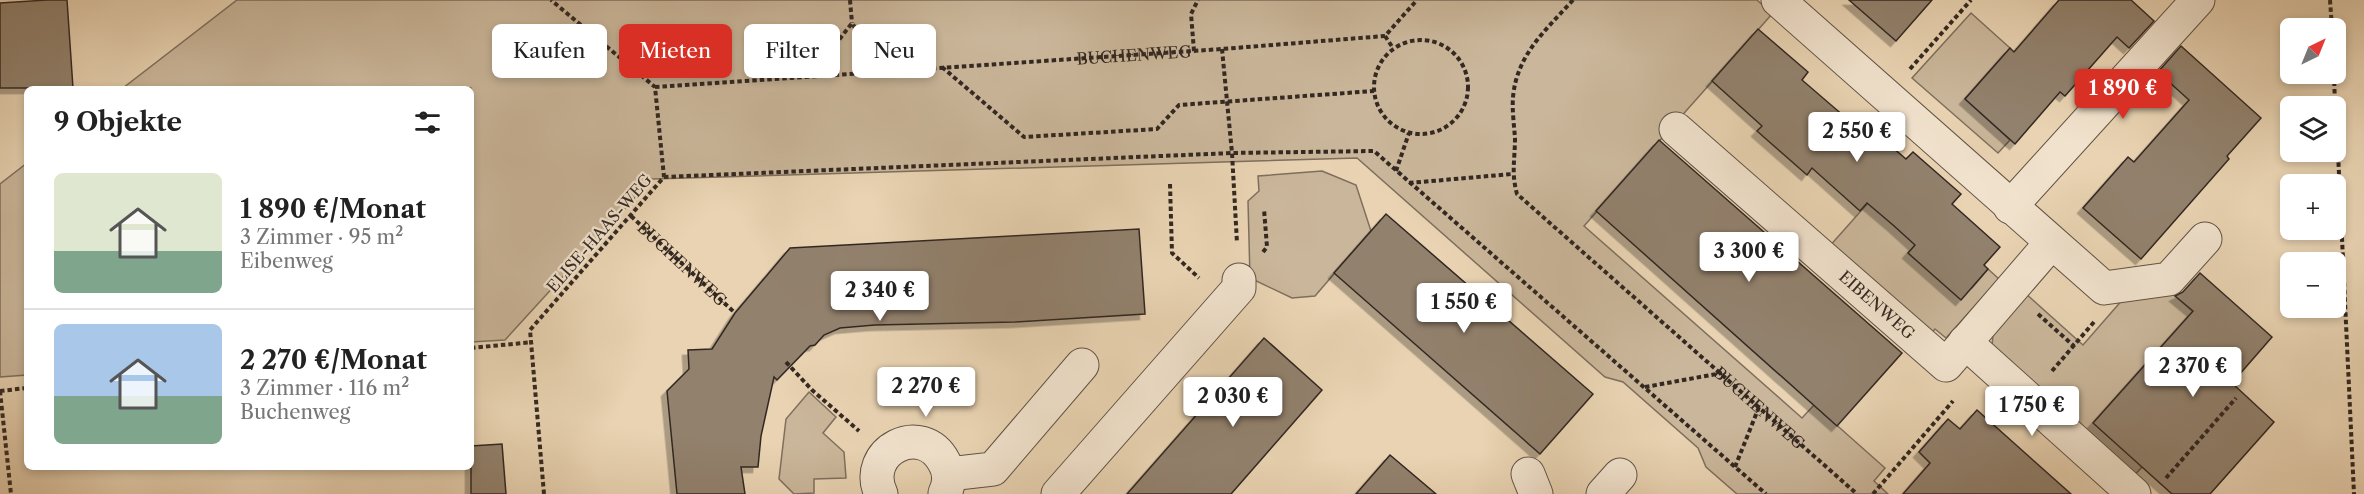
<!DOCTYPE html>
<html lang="de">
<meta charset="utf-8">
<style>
body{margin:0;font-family:"Libre Caslon Text",serif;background:#f2f2f2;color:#222;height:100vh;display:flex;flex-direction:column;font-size:22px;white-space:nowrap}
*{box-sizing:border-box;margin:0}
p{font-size:20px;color:#767676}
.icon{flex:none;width:33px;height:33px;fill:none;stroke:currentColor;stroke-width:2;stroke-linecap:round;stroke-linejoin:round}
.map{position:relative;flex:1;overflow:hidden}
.details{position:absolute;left:24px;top:86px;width:450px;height:384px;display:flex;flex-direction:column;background:#fff;border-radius:9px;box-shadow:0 3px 9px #0003}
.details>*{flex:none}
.banner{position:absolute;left:492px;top:24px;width:570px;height:54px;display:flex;gap:12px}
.needle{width:39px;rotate:43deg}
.controls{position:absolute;left:2280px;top:18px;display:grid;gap:12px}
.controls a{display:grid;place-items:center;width:66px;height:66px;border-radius:9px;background:#fff;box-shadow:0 3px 9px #0003;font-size:30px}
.price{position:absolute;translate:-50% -51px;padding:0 14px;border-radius:6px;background:#fff;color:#222;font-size:20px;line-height:39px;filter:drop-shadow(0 2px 3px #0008)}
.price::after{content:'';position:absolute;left:50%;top:36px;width:18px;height:14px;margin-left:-9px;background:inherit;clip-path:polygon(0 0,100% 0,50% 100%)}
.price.active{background:#d93025;color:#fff}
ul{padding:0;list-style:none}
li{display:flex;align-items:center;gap:18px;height:150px;padding:0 30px}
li+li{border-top:2px solid #e0e0e0}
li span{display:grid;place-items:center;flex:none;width:168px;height:120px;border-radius:9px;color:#555}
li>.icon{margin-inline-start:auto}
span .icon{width:72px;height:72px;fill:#fffc;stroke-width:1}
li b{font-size:26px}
h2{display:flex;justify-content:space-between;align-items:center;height:72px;padding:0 30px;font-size:26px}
.tag{padding:0 21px;border-radius:9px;background:#fff;box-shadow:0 3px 9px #0003;font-size:21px;line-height:54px}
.tag.active{background:#d93025;color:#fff}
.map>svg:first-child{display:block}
.green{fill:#cab69a;stroke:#7e6f5e;stroke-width:1.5}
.building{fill:#92816d;stroke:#332822;stroke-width:1.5;filter:url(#shadow)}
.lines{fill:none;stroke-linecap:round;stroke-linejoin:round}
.minor-casing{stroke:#605346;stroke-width:35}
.path{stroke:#332822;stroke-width:4;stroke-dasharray:4.5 3;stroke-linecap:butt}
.minor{stroke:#f1e2cd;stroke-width:33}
.labels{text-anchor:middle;stroke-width:4.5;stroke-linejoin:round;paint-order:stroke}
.street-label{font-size:16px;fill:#332822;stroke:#f1e2cd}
</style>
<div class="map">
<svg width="2364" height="494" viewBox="0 0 2364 494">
<defs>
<filter id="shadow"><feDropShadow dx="-5.5" dy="5.5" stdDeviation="0" flood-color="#0004"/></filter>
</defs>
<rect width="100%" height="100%" fill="#e9d3b2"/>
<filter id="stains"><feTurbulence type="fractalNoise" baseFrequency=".00333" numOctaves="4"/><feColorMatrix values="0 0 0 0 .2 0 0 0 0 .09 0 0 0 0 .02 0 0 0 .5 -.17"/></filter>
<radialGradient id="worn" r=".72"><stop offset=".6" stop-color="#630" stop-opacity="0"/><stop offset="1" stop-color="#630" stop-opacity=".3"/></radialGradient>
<g class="green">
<polygon points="237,0 1757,0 1772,14 1584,226 1802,418 1814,405 1885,468 1874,481 1888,494 1737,494 1706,467 1698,448 1623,382 1605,377 1357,158 652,179 505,340 471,342 471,88 123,88"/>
<polygon points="1971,13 2010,48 1965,99 2010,140 1998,153 1912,78"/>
<polygon points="27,163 27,375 0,377 0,184"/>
<polygon points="1322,171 1356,185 1371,231 1315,296 1292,298 1250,278 1248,201 1259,191 1258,176"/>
<polygon points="1868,203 1916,245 1909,254 1957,296 1972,288 1988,269 1999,279 1946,338 1935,329 1928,337 1828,248"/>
<polygon points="2024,292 2083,345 2124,298 2173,294 2199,317 2142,467 2130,480 1992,347 1993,334"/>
<polygon points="809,392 836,417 823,433 844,452 846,478 814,479 814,493 794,494 779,479 786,419"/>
</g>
<g class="building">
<polygon points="47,0 67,0 73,88 0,88 0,3"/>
<polygon points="1849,0 1932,0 1896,41"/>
<polygon points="2059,0 2131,0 2154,21 2129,48 2117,37 2065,96 2060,92 2015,144 1965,99 2010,48 2014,52"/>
<polygon points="1758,29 1808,72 1802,80 1852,123 1857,117 1906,159 1913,152 1961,194 1952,204 2000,247 1984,265 1988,269 1961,300 1908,253 1915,245 1893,225 1867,203 1860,211 1812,168 1807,175 1757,131 1762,126 1712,81"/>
<polygon points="2181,46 2261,118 2227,156 2229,159 2141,259 2083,208 2128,157 2134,162 2189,100 2158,72"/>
<polygon points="1659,140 1902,353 1837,426 1596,211"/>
<polygon points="1386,214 1593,394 1540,454 1334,273"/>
<polygon points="1139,229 1145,314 1015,322 875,325 840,328 824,335 815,345 810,346 777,380 774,377 761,436 758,467 741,467 745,494 677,494 667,391 689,369 688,350 712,349 735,313 790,248"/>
<polygon points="2200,273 2272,337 2232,383 2274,422 2210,494 2172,494 2093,423 2193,311 2175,296 2183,292"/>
<polygon points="1264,338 1322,390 1231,494 1127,494"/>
<polygon points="1977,410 2015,444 2071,494 1903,494 1930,463 1919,452 1948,419 1960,429"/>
<polygon points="502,444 506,494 471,494 471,446"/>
<polygon points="1390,455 1436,494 1356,494"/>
</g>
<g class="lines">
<defs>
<g id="minor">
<polyline points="1778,0 2104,288 2169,279 2205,239"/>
<path id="s4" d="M1676 129 1946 365 2051 243"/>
<polyline points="2010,207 2198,0"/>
<polyline points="1965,342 2134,494"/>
<polyline points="949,474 993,469 1082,365"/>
<polyline points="1528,474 1536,494"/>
<path d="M881 494C861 451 922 420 944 462 950 472 950 483 945 493"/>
<polyline points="1058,494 1239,288 1239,280"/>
<polyline points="1603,494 1620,475"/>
</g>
</defs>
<use href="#minor" class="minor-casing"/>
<g class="path">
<polyline points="850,0 852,23"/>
<path id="s1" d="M1573 0C1546 30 1517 54 1513 97 1512 110 1514 125 1515 138 1515 160 1511 172 1517 194L1857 494"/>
<polyline points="2330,0 2332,28"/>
<polyline points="1385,36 1393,48"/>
<circle cx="1421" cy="87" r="47"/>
<polyline points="1222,49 1232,153 1237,243"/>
<polyline points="1194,51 1191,14 1198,0"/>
<polyline points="942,67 1024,137 1157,129 1179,105 1374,91"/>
<polyline points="1910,69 1971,0"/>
<polyline points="2334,74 2335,106"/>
<polyline points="812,75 852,23 882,71"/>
<path id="s2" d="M655 87 1222 49 1385 36 1417 0"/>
<polyline points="2336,110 2354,494"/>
<polyline points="1396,171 1409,133"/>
<polyline points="664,177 1232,153 1374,151 1766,494"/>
<polyline points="1409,183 1512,174"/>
<polyline points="1170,184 1172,253 1199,278"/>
<path id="s3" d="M631 216 735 313"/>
<polyline points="1263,252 1267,247 1264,209"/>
<polyline points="2038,314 2074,346"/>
<polyline points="471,348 533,342"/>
<polyline points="786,362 812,390 859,431"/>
<polyline points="2052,371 2094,322"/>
<polyline points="1645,387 1722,373"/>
<polyline points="0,391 11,494"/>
<polyline points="0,391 27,388"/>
<polyline points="1735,467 1759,407"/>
<polyline points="2166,478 2236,398"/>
<polyline points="544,494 530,330 664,177 655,87 551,0"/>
<polyline points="1873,494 1953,401"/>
</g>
<use href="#minor" class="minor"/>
</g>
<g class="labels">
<g class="street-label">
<text dy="6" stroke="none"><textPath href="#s2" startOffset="480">BUCHENWEG</textPath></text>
<text transform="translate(599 233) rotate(-49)" y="6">ELISE-HAAS-WEG</text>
<text dy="6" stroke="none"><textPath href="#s3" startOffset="70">BUCHENWEG</textPath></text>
<text dy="6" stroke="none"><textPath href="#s4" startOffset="267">EIBENWEG</textPath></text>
<text dy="6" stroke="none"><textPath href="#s1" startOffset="537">BUCHENWEG</textPath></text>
</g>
</g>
<rect width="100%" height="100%" filter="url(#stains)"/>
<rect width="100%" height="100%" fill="url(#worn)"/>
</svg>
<div class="controls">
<a><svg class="needle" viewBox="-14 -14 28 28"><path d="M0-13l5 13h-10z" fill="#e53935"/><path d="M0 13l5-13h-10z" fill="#767676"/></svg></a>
<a><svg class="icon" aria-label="layers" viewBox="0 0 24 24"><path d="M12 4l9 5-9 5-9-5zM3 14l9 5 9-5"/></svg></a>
<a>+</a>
<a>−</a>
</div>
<b class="price active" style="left:2123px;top:120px">1 890 €</b>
<b class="price" style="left:1857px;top:163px">2 550 €</b>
<b class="price" style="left:1749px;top:283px">3 300 €</b>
<b class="price" style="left:880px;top:322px">2 340 €</b>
<b class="price" style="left:1464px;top:334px">1 550 €</b>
<b class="price" style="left:2193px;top:398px">2 370 €</b>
<b class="price" style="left:926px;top:418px">2 270 €</b>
<b class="price" style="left:1233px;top:428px">2 030 €</b>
<b class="price" style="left:2032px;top:437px">1 750 €</b>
<div class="banner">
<a class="tag">Kaufen</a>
<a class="tag active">Mieten</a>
<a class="tag">Filter</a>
<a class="tag">Neu</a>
</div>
<section class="details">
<h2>9 Objekte<svg class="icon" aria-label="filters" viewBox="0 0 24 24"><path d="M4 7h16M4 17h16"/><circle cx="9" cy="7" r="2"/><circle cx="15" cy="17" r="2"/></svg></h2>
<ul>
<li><span style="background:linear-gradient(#dfe7d0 65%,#7fa58c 0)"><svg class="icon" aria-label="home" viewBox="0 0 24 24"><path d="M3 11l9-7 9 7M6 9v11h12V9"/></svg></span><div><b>1 890 €/Monat</b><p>3 Zimmer · 95 m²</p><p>Eibenweg</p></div></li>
<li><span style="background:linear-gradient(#a9c7e8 60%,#7fa58c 0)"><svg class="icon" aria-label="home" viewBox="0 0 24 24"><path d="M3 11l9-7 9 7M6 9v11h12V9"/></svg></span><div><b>2 270 €/Monat</b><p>3 Zimmer · 116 m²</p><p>Buchenweg</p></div></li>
</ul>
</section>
</div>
